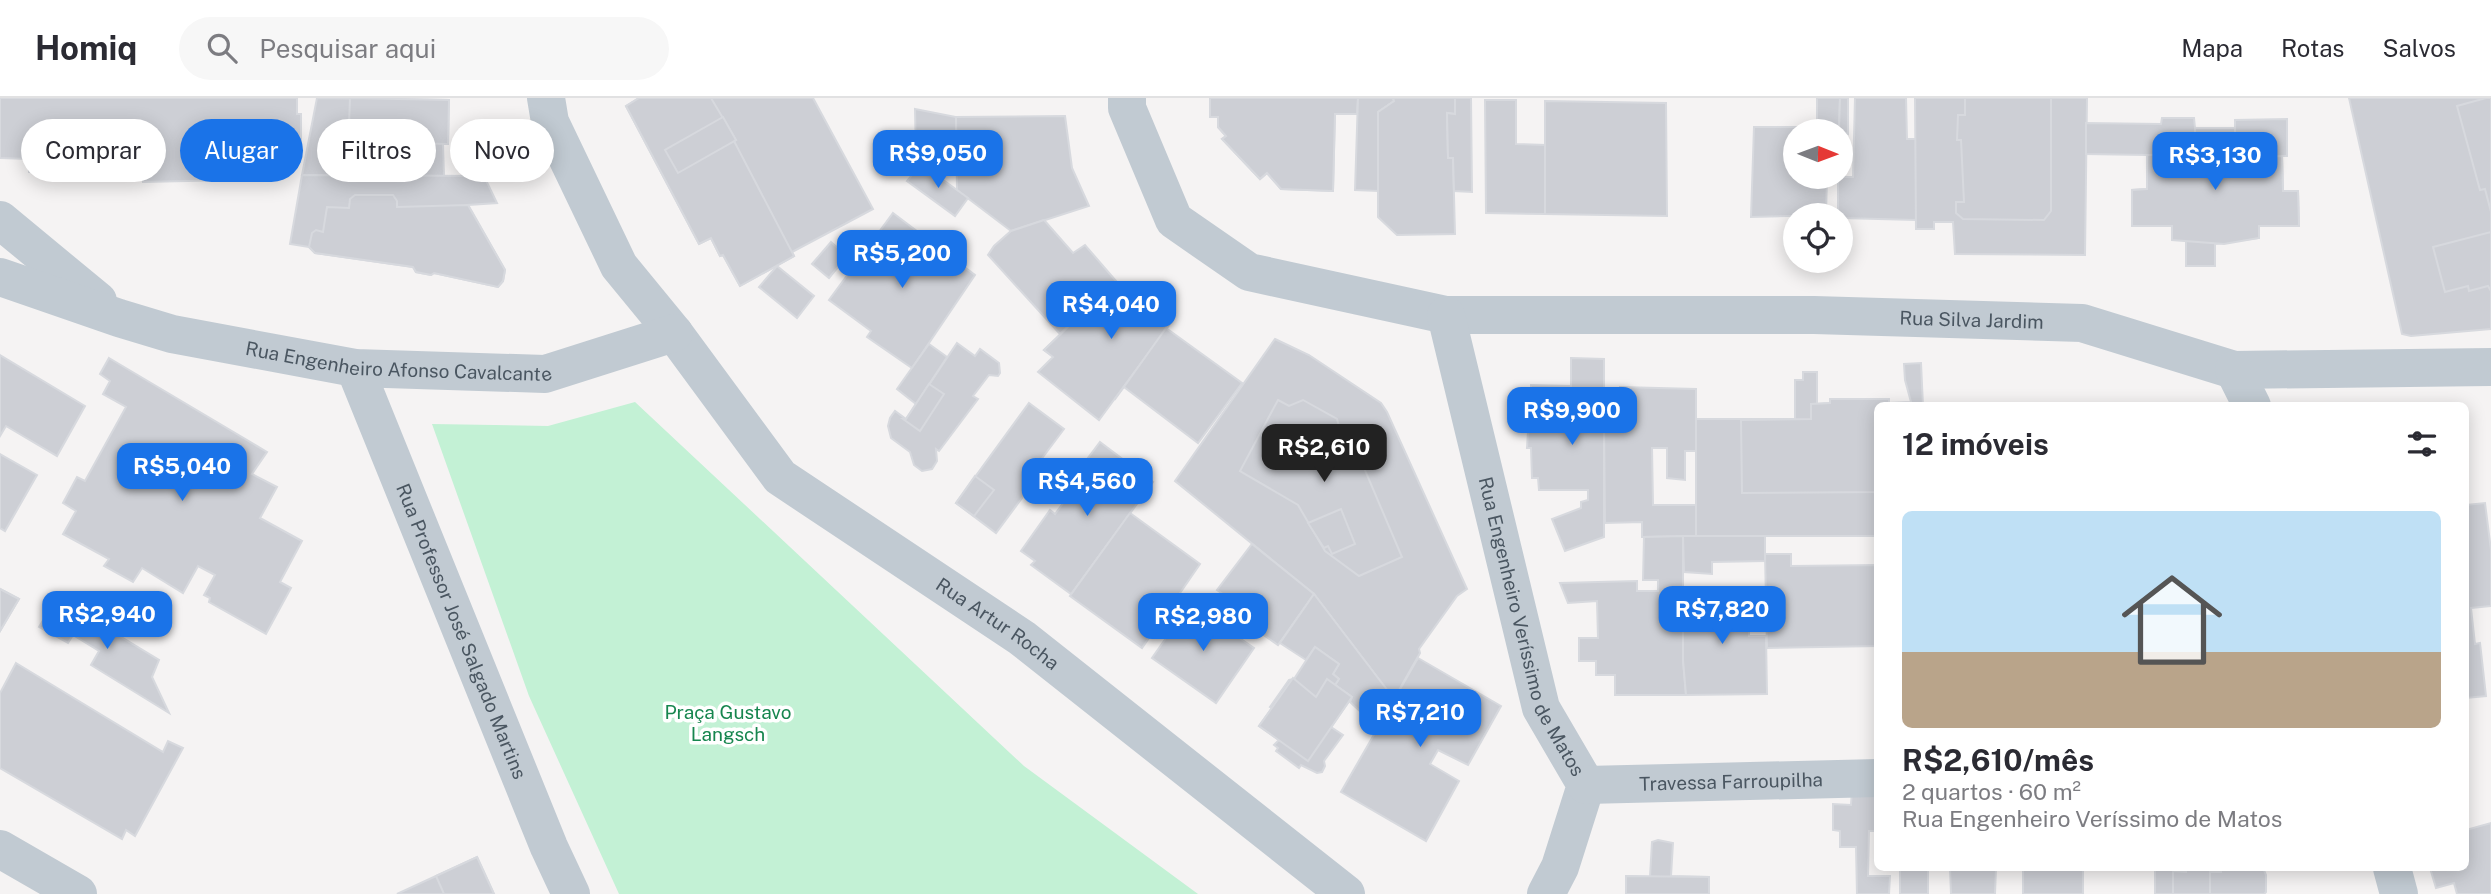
<!DOCTYPE html>
<html lang="pt">
<meta charset="utf-8">
<style>
body{margin:0;font-family:"Public Sans",sans-serif;background:#f7f7f7;color:#2b2b33;height:100vh;display:flex;flex-direction:column;font-size:26px;white-space:nowrap}
*{box-sizing:border-box;margin:0}
p{font-size:23px;color:#7c7c81}
.icon{flex:none;width:38px;height:38px;fill:none;stroke:currentColor;stroke-width:2;stroke-linecap:round;stroke-linejoin:round}
.map{position:relative;flex:1;overflow:hidden}
.sheet{position:absolute;left:1874px;top:304px;width:595px;height:469px;display:flex;flex-direction:column;background:#fff;border-radius:10px;box-shadow:0 4px 18px #0003}
.sheet>*{flex:none}
.guide{position:absolute;left:21px;top:21px;width:665px;height:63px;display:flex;gap:14px}
.needle{width:46px;rotate:91deg}
.fabs{position:absolute;left:1783px;top:21px;display:grid;gap:14px}
.fabs a{display:grid;place-items:center;width:70px;height:70px;border-radius:50%;background:#fff;box-shadow:0 4px 18px #0003;font-size:35px}
.price{position:absolute;translate:-50% -60px;padding:0 16px;border-radius:14px;background:#1a73e8;color:#fff;font-size:23px;line-height:46px;filter:drop-shadow(0 2px 4px #0008)}
.price::after{content:'';position:absolute;left:50%;top:42px;width:21px;height:16px;margin-left:-10px;background:inherit;clip-path:polygon(0 0,100% 0,50% 100%)}
.price.on{background:#222;color:#fff}
ul{padding:0;list-style:none}
li{display:grid;align-content:center;gap:14px;height:371px;padding:0 28px}
li+li{border-top:2px solid #e1e1e2}
li span{display:grid;place-items:center;height:217px;border-radius:10px;color:#555}
li>.icon{margin-inline-start:auto}
span .icon{width:126px;height:126px;fill:#fffc;stroke-width:1}
li b{font-size:30px}
h2{display:flex;justify-content:space-between;align-items:center;height:84px;padding:0 28px;font-size:30px}
.chip{padding:0 24px;border-radius:32px;background:#fff;box-shadow:0 4px 18px #0003;font-size:24px;line-height:63px}
.chip.on{background:#1a73e8;color:#fff}
header{display:flex;align-items:center;gap:42px;box-sizing:border-box;height:98px;padding:0 35px;background:#fff;border-bottom:2px solid #e1e1e2}
header strong{font-size:33px}
nav{display:flex;gap:38px;margin-inline-start:auto;font-size:24px}
.search{width:490px;height:63px;background:#f7f7f7;display:flex;align-items:center;gap:18px;box-sizing:border-box;padding:0 24px;border-radius:38px;color:#7c7c81;font-size:26px}
.map>svg:first-child{display:block}
.green{fill:#c3f1d5}
.building{fill:#cdcfd5;stroke:#d7d9de;stroke-width:2}
.lines{fill:none;stroke-linecap:round;stroke-linejoin:round}
.minor{stroke:#c1cad2;stroke-width:38}
.labels{text-anchor:middle;stroke-width:7;stroke-linejoin:round;paint-order:stroke}
.street-label{font-size:19px;fill:#4a5661;stroke:#fff}
.park-label{font-size:19px;fill:#17864f;stroke:#fff}
</style>
<header>
<strong>Homiq</strong>
<div class="search"><svg class="icon" aria-label="search" viewBox="0 0 24 24"><circle cx="10" cy="10" r="6"/><path d="M15 15l6 6"/></svg>Pesquisar aqui</div>
<nav><a>Mapa</a><a>Rotas</a><a>Salvos</a></nav>
</header>
<div class="map">
<svg width="2491" height="796" viewBox="0 0 2491 796">
<rect width="100%" height="100%" fill="#f5f3f3"/>
<polygon class="green" points="635,304 1024,668 1198,796 619,796 529,598 432,326 548,328"/>
<g class="building">
<polygon points="0,0 297,0 297,16 301,16 301,54 281,55 282,81 143,84 142,53 128,54 128,61 86,59 86,75 29,74 29,61 0,60"/>
<polygon points="317,0 449,2 448,46 443,46 444,78 302,77"/>
<polygon points="350,0 449,2 448,46 405,45 405,48 342,46 343,26 349,27"/>
<polygon points="639,0 813,0 873,111 792,154 794,158 740,188 723,157 720,158 711,140 699,146 626,8"/>
<polygon points="639,0 711,0 736,42 734,43 794,158 740,188 723,157 720,158 711,140 699,146 626,8"/>
<polygon points="1210,0 1325,0 1335,11 1333,93 1281,91 1267,75 1260,81 1222,41 1226,38 1218,29 1218,19 1210,19"/>
<polygon points="1210,0 1358,0 1357,16 1335,16 1333,93 1281,91 1267,75 1260,81 1222,41 1226,38 1218,29 1218,19 1210,19"/>
<polygon points="1358,0 1393,0 1394,3 1378,14 1378,93 1355,92"/>
<polygon points="1393,0 1455,0 1455,16 1447,15 1448,60 1453,60 1455,136 1397,137 1378,119 1378,14 1394,3"/>
<polygon points="1455,0 1471,0 1472,94 1454,93 1453,60 1448,60 1447,15 1455,16"/>
<polygon points="1817,0 1840,0 1839,33 1796,33 1796,79 1827,79 1826,117 1751,119 1754,29 1817,29"/>
<polygon points="1840,0 1848,0 1848,36 1839,33"/>
<polygon points="1855,0 1906,0 1907,41 1916,41 1916,122 1841,120 1841,117 1838,117 1838,79 1853,79"/>
<polygon points="1915,0 2087,0 2085,157 1955,156 1953,124 1934,124 1934,131 1916,131"/>
<polygon points="1965,0 2051,0 2051,113 2044,122 1963,121 1956,115 1956,104 1964,104 1961,42 1957,42 1958,17 1965,17"/>
<polygon points="2349,0 2491,0 2491,231 2411,238 2402,236"/>
<polygon points="2486,0 2491,0 2491,114 2485,91 2480,92 2457,8"/>
<polygon points="1485,2 1516,2 1516,46 1545,47 1545,116 1486,115"/>
<polygon points="1545,3 1666,5 1667,118 1545,116"/>
<polygon points="915,11 956,19 956,60 916,58"/>
<polygon points="1065,18 1072,70 1089,108 1011,133 957,92 956,19"/>
<polygon points="723,19 736,42 678,75 665,52"/>
<polygon points="2162,20 2194,20 2195,30 2235,30 2235,22 2287,21 2287,58 2282,58 2283,93 2298,93 2299,128 2259,128 2259,140 2215,146 2215,168 2186,168 2186,142 2172,142 2172,128 2132,128 2132,92 2147,91 2147,57 2086,56 2086,25 2161,26"/>
<polygon points="2195,30 2235,30 2235,54 2246,54 2246,59 2282,58 2283,93 2298,93 2299,128 2259,128 2259,140 2224,146 2172,142 2172,128 2132,128 2132,92 2147,91 2147,57 2195,56"/>
<polygon points="921,66 968,100 955,118 907,83"/>
<polygon points="302,77 484,78 497,105 468,107 505,172 503,183 498,189 434,175 431,177 416,174 413,169 315,155 309,149 290,146"/>
<polygon points="355,97 393,97 397,103 397,109 468,107 505,172 503,183 498,189 434,175 431,177 416,174 413,169 315,155 309,149 312,135 316,132 323,134 327,109 349,110 350,101"/>
<polygon points="893,115 975,177 912,270 867,239 871,233 829,202"/>
<polygon points="1044,122 1073,155 1085,147 1116,183 1060,236 988,157 994,148 1011,133"/>
<polygon points="2491,134 2491,193 2488,188 2469,193 2468,188 2445,194 2433,149"/>
<polygon points="831,144 847,158 829,180 812,166"/>
<polygon points="777,168 814,198 797,220 759,189"/>
<polygon points="1124,187 1172,223 1115,301 1044,252 1096,202 1107,210"/>
<polygon points="1124,187 1172,223 1099,322 1038,274 1053,259 1044,252 1096,202 1107,210"/>
<polygon points="1166,230 1242,285 1198,345 1124,289"/>
<polygon points="1275,241 1309,257 1381,305 1387,314 1467,491 1457,498 1419,551 1420,555 1394,601 1314,496 1175,383"/>
<polygon points="957,245 975,258 980,251 999,265 1000,275 998,278 989,277 973,298 978,301 939,353 936,351 937,363 932,371 922,373 914,367 910,354 891,340 888,328 890,320 895,313 906,321"/>
<polygon points="929,246 947,259 916,306 897,291"/>
<polygon points="0,257 85,308 57,358 6,328 0,338"/>
<polygon points="109,260 267,354 252,376 277,389 260,420 302,443 280,484 291,490 266,536 209,504 210,500 204,497 215,477 198,468 183,495 142,470 133,484 104,468 109,461 63,436 76,413 63,405 77,379 85,383 126,309 103,296 110,283 100,276"/>
<polygon points="1571,260 1604,261 1604,439 1565,453 1552,421 1581,410 1581,404 1588,402 1588,392 1539,392 1538,380 1532,380 1531,350 1527,350 1528,333 1531,333 1531,287 1571,288"/>
<polygon points="1921,265 1923,308 1878,308 1878,438 1696,438 1696,321 1795,321 1795,282 1803,282 1803,274 1817,274 1817,306 1830,305 1830,301 1889,301 1889,305 1911,304 1905,282 1904,266"/>
<polygon points="929,286 944,296 920,333 903,321 906,321"/>
<polygon points="1620,289 1696,291 1696,353 1685,353 1685,382 1667,380 1667,350 1652,350 1653,407 1696,407 1696,438 1642,439 1642,424 1605,425 1604,323 1620,323"/>
<polygon points="1830,301 1889,301 1889,308 1878,308 1878,394 1742,395 1741,322 1811,321 1811,306 1830,305"/>
<polygon points="1278,302 1289,308 1303,302 1337,321 1341,336 1356,351 1402,459 1359,478 1325,453 1298,407 1240,373"/>
<polygon points="1029,305 1064,331 1025,383 1031,388 996,435 956,405"/>
<polygon points="2148,306 2148,308 2068,308"/>
<polygon points="1100,344 1153,384 1071,496 1031,467 1035,463 1021,453 1050,412 1055,416 1076,388 1070,384"/>
<polygon points="0,356 37,377 5,433 0,430"/>
<polygon points="975,378 994,392 974,418 956,405"/>
<polygon points="2466,405 2466,407 2485,405 2491,452 2491,508 2471,510 2475,546 2480,545 2486,598 2466,600"/>
<polygon points="1341,411 1355,446 1332,456 1328,448 1324,450 1308,425"/>
<polygon points="1130,415 1200,466 1142,550 1070,498"/>
<polygon points="1683,438 1683,562 1686,597 1615,597 1615,577 1596,577 1596,563 1579,563 1579,540 1598,540 1597,503 1568,505 1560,485 1637,483 1637,493 1658,493 1658,482 1643,482 1644,439"/>
<polygon points="1683,438 1765,438 1765,463 1712,464 1712,476 1684,474"/>
<polygon points="1252,446 1314,496 1278,547 1243,523 1249,514 1217,492"/>
<polygon points="1765,456 1791,456 1791,468 1878,467 1878,548 1767,550"/>
<polygon points="0,491 19,501 0,533"/>
<polygon points="0,491 19,501 0,533"/>
<polygon points="1749,494 1749,538 1766,538 1767,596 1686,597 1683,562 1683,495"/>
<polygon points="1314,496 1394,601 1377,629 1350,604 1352,599 1335,587 1339,581 1333,576 1339,566 1315,549 1306,562 1280,545"/>
<polygon points="57,500 159,562 152,579 169,615 91,567 99,553 73,537 68,545 39,529"/>
<polygon points="1190,506 1254,550 1216,605 1152,560"/>
<polygon points="1315,549 1339,566 1333,576 1339,581 1335,587 1352,599 1331,629 1343,637 1324,663 1325,668 1322,674 1317,675 1301,667 1299,670 1276,653 1278,650 1274,647 1279,642 1259,628 1272,610 1270,609 1289,582 1294,581"/>
<polygon points="1418,560 1501,608 1468,667 1438,652 1430,666 1459,683 1426,743 1341,694"/>
<polygon points="16,565 163,654 168,643 183,650 135,738 126,732 122,741 0,670 0,595"/>
<polygon points="1293,580 1316,599 1327,581 1352,599 1308,663 1259,628"/>
<polygon points="1852,692 1878,692 1878,733 1869,733 1868,778 1890,778 1889,796 1857,796 1856,749 1840,749 1840,733 1833,732 1833,706 1851,707"/>
<polygon points="2491,725 2491,796 2457,796 2454,785 2436,790 2430,770 2466,770 2466,732"/>
<polygon points="1658,742 1673,745 1671,778 1709,779 1709,796 1626,796 1626,778 1650,779 1652,744"/>
<polygon points="477,759 494,796 397,796 436,778"/>
<polygon points="477,759 494,796 444,796 436,778"/>
<rect x="1900" y="770" width="28" height="26"/>
<polygon points="1950,770 1996,770 1995,796 1951,796"/>
<rect x="2023" y="770" width="60" height="26"/>
<polygon points="2155,770 2263,770 2266,777 2266,794 2264,796 2155,796"/>
<polygon points="2186,770 2221,770 2221,774 2210,774 2210,796 2173,796 2173,773 2186,774"/>
<polygon points="1626,778 1709,779 1709,796 1626,796"/>
</g>
<g class="lines">
<g class="minor">
<path id="s1" d="M546 0 550 24 619 168 674 235 780 379 1022 540 1346 796"/>
<path id="s2" d="M1127 0V10L1174 122 1249 174 1446 217H1814L2082 225 2234 272 2491 269"/>
<polyline points="0,122 98,203"/>
<path id="s3" d="M0 179 119 220 172 236 355 270 545 276 674 235"/>
<path id="s4" d="M1446 217 1541 610 1586 687 1560 769 1546 796"/>
<path id="s5" d="M355 270 549 749 571 796"/>
<polyline points="2234,272 2252,308"/>
<path id="s6" d="M1586 687 1878 680"/>
<polyline points="0,751 78,796"/>
<polyline points="2392,770 2399,796"/>
</g>
</g>
<g class="labels">
<g class="street-label">
<text dy="7" stroke="none"><textPath href="#s2" startOffset="950">Rua Silva Jardim</textPath></text>
<text dy="7" stroke="none"><textPath href="#s3" startOffset="410">Rua Engenheiro Afonso Cavalcante</textPath></text>
<text dy="7" stroke="none"><textPath href="#s1" startOffset="712">Rua Artur Rocha</textPath></text>
<text dy="7" stroke="none"><textPath href="#s4" startOffset="324">Rua Engenheiro Veríssimo de Matos</textPath></text>
<text dy="7" stroke="none"><textPath href="#s5" startOffset="284">Rua Professor José Salgado Martins</textPath></text>
<text dy="7" stroke="none"><textPath href="#s6" startOffset="145">Travessa Farroupilha</textPath></text>
</g>
<g class="park-label">
<text x="728" y="621">Praça Gustavo<tspan x="728" dy="22">Langsch</tspan></text>
</g>
</g>
</svg>
<div class="fabs">
<a><svg class="needle" viewBox="-14 -14 28 28"><path d="M0-13l5 13h-10z" fill="#e53935"/><path d="M0 13l5-13h-10z" fill="#7c7c81"/></svg></a>
<a><svg class="icon" aria-label="locate" viewBox="0 0 24 24"><circle cx="12" cy="12" r="6"/><path d="M12 2v4M12 18v4M2 12h4M18 12h4"/></svg></a>
</div>
<b class="price" style="left:938px;top:92px">R$9,050</b>
<b class="price" style="left:2215px;top:94px">R$3,130</b>
<b class="price" style="left:902px;top:192px">R$5,200</b>
<b class="price" style="left:1111px;top:243px">R$4,040</b>
<b class="price" style="left:1572px;top:349px">R$9,900</b>
<b class="price on" style="left:1324px;top:386px">R$2,610</b>
<b class="price" style="left:182px;top:405px">R$5,040</b>
<b class="price" style="left:1087px;top:420px">R$4,560</b>
<b class="price" style="left:1722px;top:548px">R$7,820</b>
<b class="price" style="left:107px;top:553px">R$2,940</b>
<b class="price" style="left:1203px;top:555px">R$2,980</b>
<b class="price" style="left:1420px;top:651px">R$7,210</b>
<div class="guide">
<a class="chip">Comprar</a>
<a class="chip on">Alugar</a>
<a class="chip">Filtros</a>
<a class="chip">Novo</a>
</div>
<section class="sheet">
<h2>12 imóveis<svg class="icon" aria-label="filters" viewBox="0 0 24 24"><path d="M4 7h16M4 17h16"/><circle cx="9" cy="7" r="2"/><circle cx="15" cy="17" r="2"/></svg></h2>
<ul>
<li><span style="background:linear-gradient(#bfe0f5 65%,#b9a48a 0)"><svg class="icon" aria-label="home" viewBox="0 0 24 24"><path d="M3 11l9-7 9 7M6 9v11h12V9"/></svg></span><div><b>R$2,610/mês</b><p>2 quartos · 60 m²</p><p>Rua Engenheiro Veríssimo de Matos</p></div></li>
</ul>
</section>
</div>
